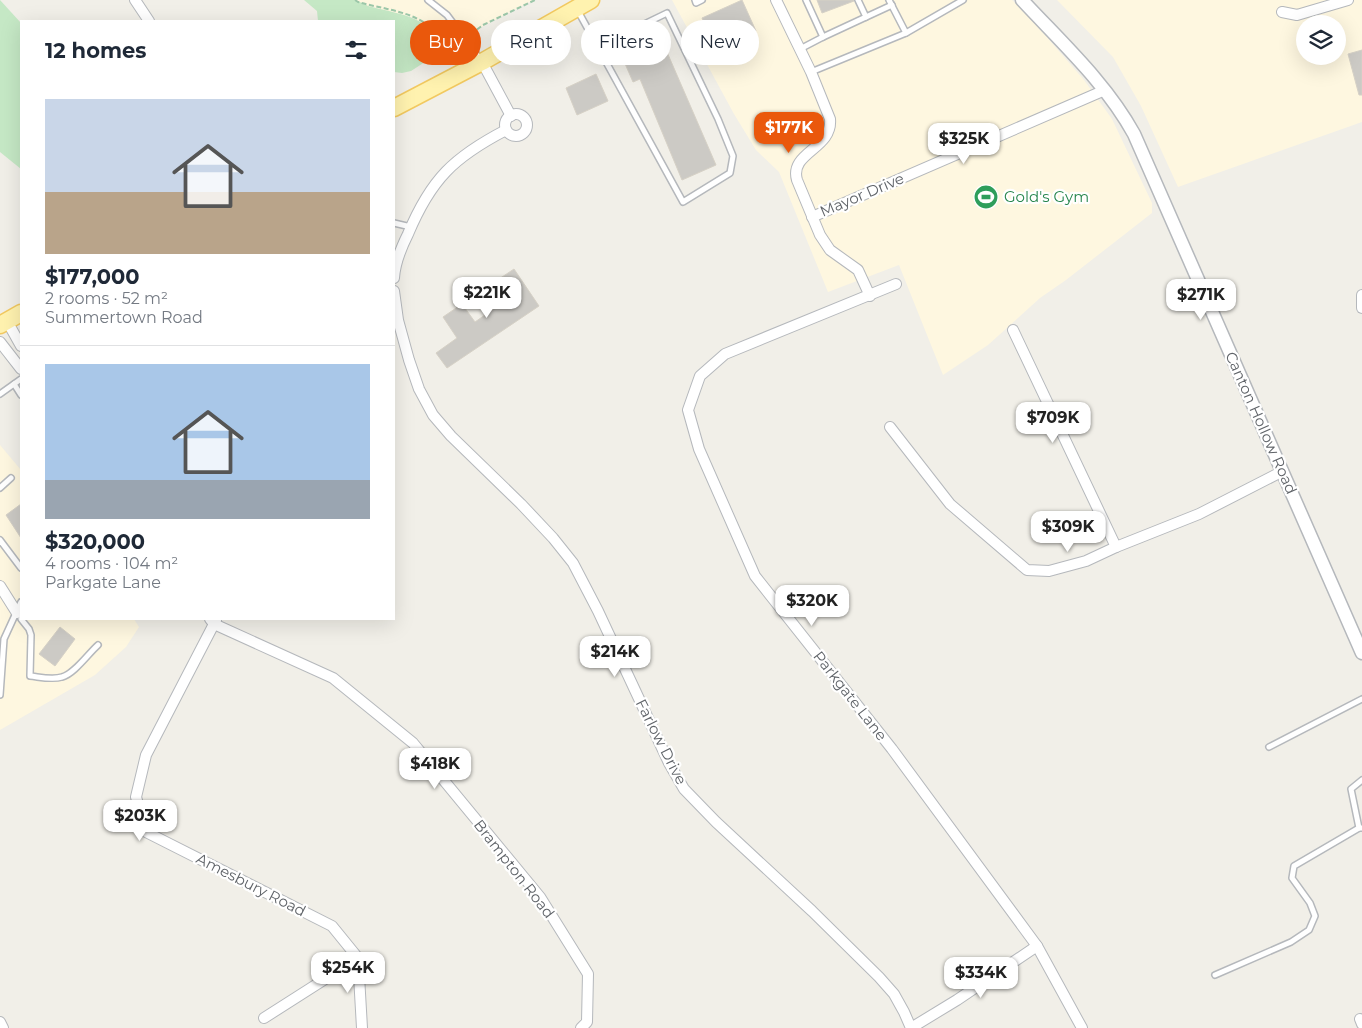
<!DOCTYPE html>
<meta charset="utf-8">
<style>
body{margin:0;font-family:Montserrat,sans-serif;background:#f6f6f7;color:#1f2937;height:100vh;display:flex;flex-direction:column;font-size:19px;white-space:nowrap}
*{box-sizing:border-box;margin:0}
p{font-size:16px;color:#747a83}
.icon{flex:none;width:28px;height:28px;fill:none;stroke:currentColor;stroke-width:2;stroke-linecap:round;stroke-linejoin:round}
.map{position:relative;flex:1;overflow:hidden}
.side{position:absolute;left:20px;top:20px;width:375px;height:600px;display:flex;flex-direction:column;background:#fff;border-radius:0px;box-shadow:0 5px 20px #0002}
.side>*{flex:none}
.hud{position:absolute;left:410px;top:20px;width:475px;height:45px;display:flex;gap:10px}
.controls{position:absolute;left:1296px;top:15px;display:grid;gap:10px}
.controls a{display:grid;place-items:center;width:50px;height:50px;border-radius:50%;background:#fff;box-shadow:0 5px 20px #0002;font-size:25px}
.price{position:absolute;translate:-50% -42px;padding:0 11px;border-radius:10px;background:#fff;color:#222;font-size:16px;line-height:32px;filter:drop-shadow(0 1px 2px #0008)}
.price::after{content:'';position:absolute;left:50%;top:30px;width:15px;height:11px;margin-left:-8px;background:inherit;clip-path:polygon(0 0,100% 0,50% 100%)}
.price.selected{background:#ea580c;color:#fff}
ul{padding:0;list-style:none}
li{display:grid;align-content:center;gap:10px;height:265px;padding:0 25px}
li+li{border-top:1px solid #e0e1e3}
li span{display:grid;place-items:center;height:155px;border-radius:0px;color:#555}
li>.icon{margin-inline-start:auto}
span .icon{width:90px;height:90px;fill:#fffc;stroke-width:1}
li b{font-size:21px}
h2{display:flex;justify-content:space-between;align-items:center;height:60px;padding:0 25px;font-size:21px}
.tag{padding:0 18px;border-radius:22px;background:#fff;box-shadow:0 5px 20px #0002;font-size:18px;line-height:45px}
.tag.selected{background:#ea580c;color:#fff}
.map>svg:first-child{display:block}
.commercial{fill:#fef7e0;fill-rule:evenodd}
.green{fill:#c5e8c5}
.building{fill:#cccac5;stroke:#d6d1c6}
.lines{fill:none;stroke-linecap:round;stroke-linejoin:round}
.service-casing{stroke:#b5b8bc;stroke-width:8}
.minor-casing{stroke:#b5b8bc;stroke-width:12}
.tertiary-casing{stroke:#b5b8bc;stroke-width:15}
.primary-casing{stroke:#f2c960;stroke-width:19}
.path{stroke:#9cc7a9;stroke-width:2;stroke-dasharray:5 2.5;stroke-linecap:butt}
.service{stroke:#fff;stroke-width:5}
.minor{stroke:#fff;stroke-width:10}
.tertiary{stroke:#fff;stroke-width:12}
.primary{stroke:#fff2af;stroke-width:16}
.labels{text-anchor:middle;stroke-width:4.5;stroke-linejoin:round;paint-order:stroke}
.street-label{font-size:15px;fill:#5f6368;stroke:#fff}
.leisure-label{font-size:15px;fill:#27864d;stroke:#fff;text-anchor:start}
</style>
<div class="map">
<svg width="1362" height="1028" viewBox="0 0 1362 1028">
<rect width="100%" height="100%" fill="#f1efe8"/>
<g class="commercial">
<polygon points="355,0 533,0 474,31 453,50 447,50 438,36 428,27 411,17 364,5"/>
<polygon points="672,0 1012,0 1025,12 1084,80 1112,119 1152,203 1152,213 1066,280 1040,298 988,345 943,375 899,265 828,292 779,172 756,150 734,114"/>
<path d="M1057 0H1362V122L1178 187 1141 106 1113 57ZM1305 24H1338V56H1305Z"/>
<polygon points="0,445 21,470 21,619 134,619 139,627 126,647 95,675 0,730"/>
</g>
<g class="green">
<polygon points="0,0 21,23 21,169 0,152"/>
<path d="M304 0C316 0 344 0 354 0 360 1 366 6 372 7 403 15 430 17 445 49L411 71 402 73 394 72V21H318L317 11Z"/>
</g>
<g class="building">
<polygon points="742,0 756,31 731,43 726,32 711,39 702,18"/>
<polygon points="817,0 854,0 854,1 822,13"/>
<polygon points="660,36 716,165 682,180 640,79 633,82 623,59 629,57 626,50"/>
<polygon points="1362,50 1362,95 1359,95 1348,54"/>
<polygon points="596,74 608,101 577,115 566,88"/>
<polygon points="514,269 539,306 447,368 436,353 457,338 443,317 462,304 475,322 505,301 493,283"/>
<polygon points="21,504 21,538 6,515"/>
<polygon points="60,627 75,639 55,666 39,654"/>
</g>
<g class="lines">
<defs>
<g id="service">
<polyline points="428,0 447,15 480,59"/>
<polyline points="695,0 696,3 702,0"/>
<polyline points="806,0 823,37 866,17 858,0"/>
<polyline points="889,0 906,33"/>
<polyline points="578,11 683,202 730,173 733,156 718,119 667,13 597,47"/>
<polyline points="866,17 892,5"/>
<polyline points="800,49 823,37"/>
<polyline points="811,72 906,33 963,0"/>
<polyline points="394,223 411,227"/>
<polyline points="14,384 21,395"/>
<polyline points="0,394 21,379"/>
<polyline points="0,488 11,478"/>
<polyline points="0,540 21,568"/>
<path d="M21 619 29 629 31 635 30 676C40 677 52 680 62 677 74 674 88 654 98 645"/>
<polyline points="0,695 4,639 21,602"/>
<polyline points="1269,747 1362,699"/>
<polyline points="1359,828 1351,789 1362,780"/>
<polyline points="1215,975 1291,942 1309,930 1315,916 1310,903 1292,878 1294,866 1359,828 1362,828"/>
</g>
<g id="minor">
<polyline points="135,0 149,21"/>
<path d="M776 0 811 72 830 119C833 149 789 152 797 180L820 235 830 250 858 270 870 296"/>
<polyline points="1282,12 1297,15 1348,0"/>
<polyline points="482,62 511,116"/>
<circle cx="516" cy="125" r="11"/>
<polyline points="812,217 1105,90"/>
<path d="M394 278C395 262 401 248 408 234 431 179 454 157 506 130"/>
<polyline points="896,284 725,354 700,376 688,410 699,449 755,576 892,749 1037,946 1082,1028"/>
<polyline points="394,291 398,320 409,360 419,389 433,415 451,436 521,504 553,538 573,563 598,611 669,763 684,789 716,822 812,911 879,977 894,994 904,1012 911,1028"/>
<polyline points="1362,295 1362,308"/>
<polyline points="7,321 21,346"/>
<polyline points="1013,330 1116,547"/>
<polyline points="0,342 21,369"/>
<polyline points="890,427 950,504 1027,570 1049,571 1086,561 1116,547 1199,514 1283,471"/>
<polyline points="0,586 17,613"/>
<polyline points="210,619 214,624 333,678 413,743 540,897 588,974 587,1022 581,1028"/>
<polyline points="216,620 146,755 136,797 146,832 332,926 358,958 362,1028"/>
<polyline points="264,1018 358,958"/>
<polyline points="1360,1019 1362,1024"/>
<polyline points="0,1022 3,1028"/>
<polyline points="911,1028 957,1000 1037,946"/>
</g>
<path id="tertiary" d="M1022 0C1062 43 1106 83 1134 134L1362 653"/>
<g id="primary">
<polyline points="394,108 482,62 591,0"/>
<polyline points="0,325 21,313"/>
</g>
</defs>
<use href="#service" class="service-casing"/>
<use href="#minor" class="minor-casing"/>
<use href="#tertiary" class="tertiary-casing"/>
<use href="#primary" class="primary-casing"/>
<g class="path">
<path d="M355 0 358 2C382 9 413 11 431 28 437 35 442 43 447 50"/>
<polyline points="471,34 483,25 535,0"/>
<path d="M430 60C438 55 452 51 458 45"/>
</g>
<use href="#service" class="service"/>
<use href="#minor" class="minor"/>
<use href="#tertiary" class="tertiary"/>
<use href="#primary" class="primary"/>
</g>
<defs>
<symbol id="stadium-disc" viewBox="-11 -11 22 22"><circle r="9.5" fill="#2e9e5b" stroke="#fff"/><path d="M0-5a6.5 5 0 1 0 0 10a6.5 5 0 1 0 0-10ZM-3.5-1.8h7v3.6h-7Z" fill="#fff"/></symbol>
</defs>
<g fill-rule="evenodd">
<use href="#stadium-disc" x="972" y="183" width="28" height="28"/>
</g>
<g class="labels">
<g class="street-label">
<text transform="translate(862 195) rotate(-23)" y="5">Mayor Drive</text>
<text transform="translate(1261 423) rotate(66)" y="5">Canton Hollow Road</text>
<text transform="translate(850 696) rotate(52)" y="5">Parkgate Lane</text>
<text transform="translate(661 742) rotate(63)" y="5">Farlow Drive</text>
<text transform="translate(514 869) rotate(52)" y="5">Brampton Road</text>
<text transform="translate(251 885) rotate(27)" y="5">Amesbury Road</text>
</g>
<g class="leisure-label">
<text x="1004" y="202">Gold's Gym</text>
</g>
</g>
</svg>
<div class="controls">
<a><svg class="icon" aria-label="layers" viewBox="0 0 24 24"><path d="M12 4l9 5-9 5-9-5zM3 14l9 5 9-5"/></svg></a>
</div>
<b class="price selected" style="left:789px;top:154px">$177K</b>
<b class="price" style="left:964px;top:165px">$325K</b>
<b class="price" style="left:487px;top:319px">$221K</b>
<b class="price" style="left:1201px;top:321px">$271K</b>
<b class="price" style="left:1053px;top:444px">$709K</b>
<b class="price" style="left:1068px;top:553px">$309K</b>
<b class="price" style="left:812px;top:627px">$320K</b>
<b class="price" style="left:615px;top:678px">$214K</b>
<b class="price" style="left:435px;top:790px">$418K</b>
<b class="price" style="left:140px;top:842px">$203K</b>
<b class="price" style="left:348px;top:994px">$254K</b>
<b class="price" style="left:981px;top:999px">$334K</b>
<div class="hud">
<a class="tag selected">Buy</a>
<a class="tag">Rent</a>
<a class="tag">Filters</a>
<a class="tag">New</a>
</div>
<section class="side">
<h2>12 homes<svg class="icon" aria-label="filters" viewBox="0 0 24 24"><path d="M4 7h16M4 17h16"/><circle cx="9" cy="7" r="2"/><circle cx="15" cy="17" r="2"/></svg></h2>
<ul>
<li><span style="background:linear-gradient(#c9d6e8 60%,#b9a48a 0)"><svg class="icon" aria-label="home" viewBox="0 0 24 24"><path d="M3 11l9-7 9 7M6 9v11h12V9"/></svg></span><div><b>$177,000</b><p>2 rooms · 52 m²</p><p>Summertown Road</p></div></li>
<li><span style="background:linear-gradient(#a9c7e8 75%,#9aa5b1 0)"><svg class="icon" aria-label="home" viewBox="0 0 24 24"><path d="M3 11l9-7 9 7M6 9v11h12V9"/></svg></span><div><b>$320,000</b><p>4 rooms · 104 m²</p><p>Parkgate Lane</p></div></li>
</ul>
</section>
</div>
